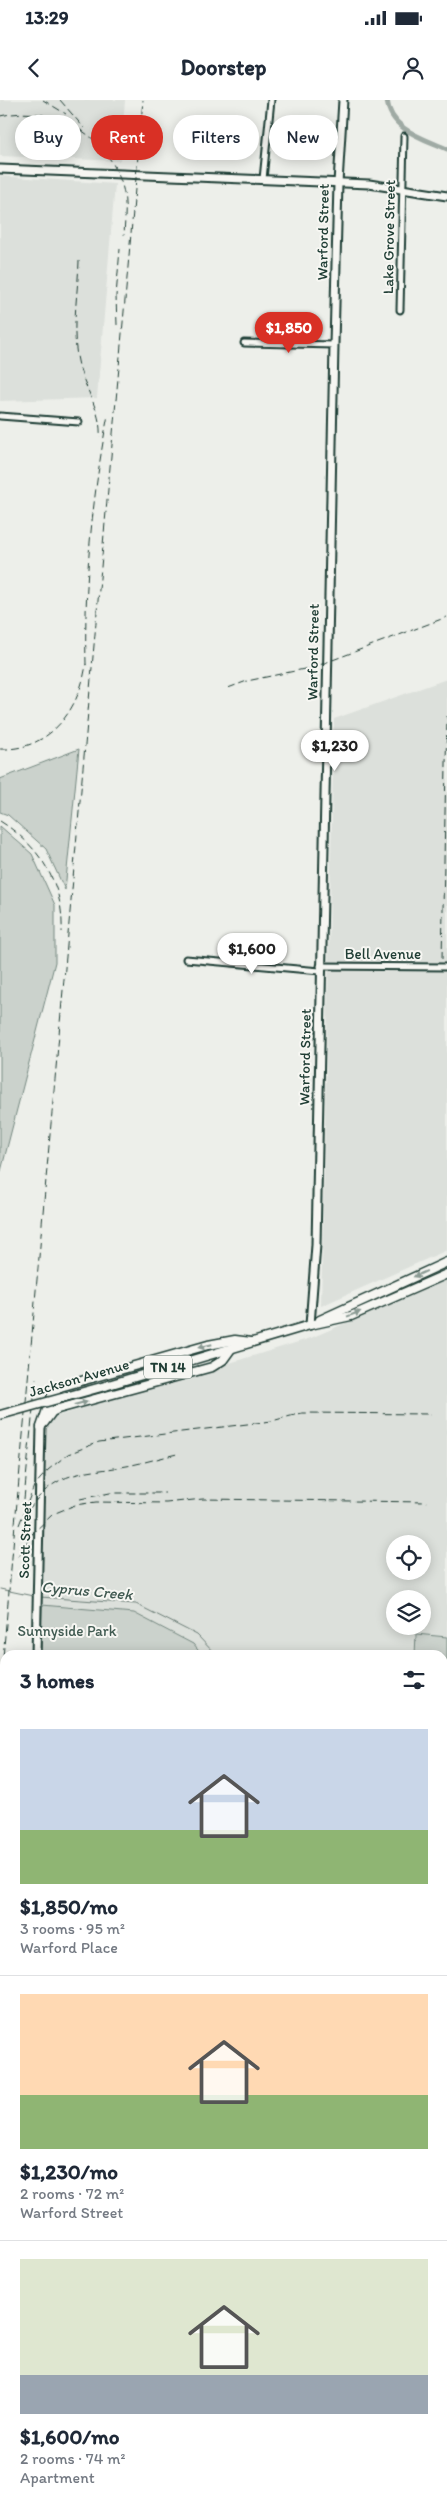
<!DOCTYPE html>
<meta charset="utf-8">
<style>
body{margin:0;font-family:Itim,sans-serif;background:#f2f2f3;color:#1f2937;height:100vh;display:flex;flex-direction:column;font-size:19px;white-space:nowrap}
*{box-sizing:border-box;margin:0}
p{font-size:16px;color:#747a83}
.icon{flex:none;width:28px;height:28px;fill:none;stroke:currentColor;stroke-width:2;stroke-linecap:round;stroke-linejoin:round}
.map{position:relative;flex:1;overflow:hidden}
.drawer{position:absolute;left:0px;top:1550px;width:448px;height:866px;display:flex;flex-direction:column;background:#fff;border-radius:15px 15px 0 0;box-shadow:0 2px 12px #0003}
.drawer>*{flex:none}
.top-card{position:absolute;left:15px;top:15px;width:418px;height:45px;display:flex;gap:10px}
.fabs{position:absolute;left:386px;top:1435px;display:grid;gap:10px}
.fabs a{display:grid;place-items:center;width:45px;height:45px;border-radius:50%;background:#fff;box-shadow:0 2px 12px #0003;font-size:25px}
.price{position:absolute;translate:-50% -42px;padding:0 11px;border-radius:18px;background:#fff;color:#222;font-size:16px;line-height:32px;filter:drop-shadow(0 1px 2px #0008)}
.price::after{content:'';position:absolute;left:50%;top:30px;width:15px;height:11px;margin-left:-8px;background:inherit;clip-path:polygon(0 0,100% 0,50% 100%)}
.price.on{background:#d93025;color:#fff}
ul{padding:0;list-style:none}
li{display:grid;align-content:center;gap:10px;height:265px;padding:0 20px}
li+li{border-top:1px solid #e0e1e3}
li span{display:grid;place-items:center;height:155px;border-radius:0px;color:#555}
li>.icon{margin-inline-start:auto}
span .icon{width:90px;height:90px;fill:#fffc;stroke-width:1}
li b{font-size:21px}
h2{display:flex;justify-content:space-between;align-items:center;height:60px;padding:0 20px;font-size:21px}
.pill{padding:0 18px;border-radius:22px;background:#fff;box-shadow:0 2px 12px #0003;font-size:18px;line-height:45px}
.pill.on{background:#d93025;color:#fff}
.status{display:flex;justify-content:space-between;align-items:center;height:35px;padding:0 25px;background:#fff;direction:ltr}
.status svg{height:14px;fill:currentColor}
header{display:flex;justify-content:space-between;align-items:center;height:65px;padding:0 20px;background:#fff;font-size:22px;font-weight:800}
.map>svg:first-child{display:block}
.built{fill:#dce0db;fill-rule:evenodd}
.green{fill:#cbd2cc;stroke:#758880}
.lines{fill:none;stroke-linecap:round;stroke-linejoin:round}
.stream{stroke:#6c7e77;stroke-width:1}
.canal{stroke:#9faaa4;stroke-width:5}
.street-casing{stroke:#1f3d34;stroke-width:9}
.secondary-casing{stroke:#1f3d34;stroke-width:11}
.primary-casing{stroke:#1f3d34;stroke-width:11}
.street{stroke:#f6f6f2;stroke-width:5}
.secondary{stroke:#f6f6f2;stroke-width:7}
.primary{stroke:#f6f6f2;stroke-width:8}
.rail{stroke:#1f3d34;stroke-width:1;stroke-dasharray:8 4;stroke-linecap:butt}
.primary-bridge-casing{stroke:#1f3d34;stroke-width:11;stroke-linecap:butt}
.primary-bridge{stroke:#f6f6f2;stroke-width:8}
.oneway{fill:#8a9a93}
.labels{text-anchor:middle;stroke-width:4;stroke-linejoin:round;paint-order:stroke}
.shield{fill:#f6f6f2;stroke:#60746d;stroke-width:1}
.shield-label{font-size:14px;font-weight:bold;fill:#1f3d34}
.street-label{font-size:15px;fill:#1f3d34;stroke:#f6f6f2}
.park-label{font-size:15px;fill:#415b52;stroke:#f6f6f2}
.water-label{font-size:16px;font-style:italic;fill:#3f5850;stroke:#f6f6f2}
</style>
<div class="status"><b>13:29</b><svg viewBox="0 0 49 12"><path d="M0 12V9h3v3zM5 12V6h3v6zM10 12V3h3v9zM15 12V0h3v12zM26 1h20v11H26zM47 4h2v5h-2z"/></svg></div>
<header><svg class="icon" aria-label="back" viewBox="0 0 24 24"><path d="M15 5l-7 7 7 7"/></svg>Doorstep<svg class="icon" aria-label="person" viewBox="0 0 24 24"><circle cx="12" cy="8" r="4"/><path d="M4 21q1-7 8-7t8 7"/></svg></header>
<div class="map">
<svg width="447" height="2416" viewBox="0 0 447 2416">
<rect width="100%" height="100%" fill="#edefea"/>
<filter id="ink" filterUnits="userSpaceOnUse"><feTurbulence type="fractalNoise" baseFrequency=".02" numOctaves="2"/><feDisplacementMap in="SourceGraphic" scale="10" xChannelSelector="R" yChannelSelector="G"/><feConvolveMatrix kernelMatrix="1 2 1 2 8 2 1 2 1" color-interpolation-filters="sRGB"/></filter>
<g filter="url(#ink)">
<g class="built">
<polygon points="0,0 125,0 120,61 0,56"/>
<polygon points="0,76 115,84 97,298 0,301"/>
<polygon points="447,579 447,1150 321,1206 334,619"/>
<path d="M447 1179V1782H442V1555H41L46 1330 51 1318 311 1238ZM395 1444H422V1471H395ZM395 1499H422V1526H395Z"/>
</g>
<g class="green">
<polygon points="79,649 65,790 46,749 8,715 0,712 0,679"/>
<polygon points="0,726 32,754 55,805 55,862 0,1075"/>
<polygon points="42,1505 134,1513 193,1544 202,1555 41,1555"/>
<polygon points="416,1534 447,1537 447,1783 442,1783 442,1555 415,1555"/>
</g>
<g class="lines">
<g class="stream">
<polyline points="0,1489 33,1496"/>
<polyline points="40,1497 136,1504 197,1535 216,1555"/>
<polyline points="442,1858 447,1868"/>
</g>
<path class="canal" d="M387 0C390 30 423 38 447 49"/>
<defs>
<g id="street">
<polyline points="263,79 271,0"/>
<polyline points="400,210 404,36"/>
<polyline points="244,243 334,245"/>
<polyline points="0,316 79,322"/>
<polyline points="186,859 320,871"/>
<polyline points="320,866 447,867"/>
<polyline points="442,1929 447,1929"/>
<polyline points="0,2253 5,2253"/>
<polyline points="442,2267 447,2267"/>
<polyline points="200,2416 200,2411"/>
<polyline points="263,2416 263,2411"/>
<polyline points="324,2416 324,2411"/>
</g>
<g id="secondary">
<polyline points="0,69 369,84 447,96"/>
<polyline points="310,1225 316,1145 334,245 338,83 343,0"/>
<polyline points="36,1555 41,1327"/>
<polyline points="0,1740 5,1741"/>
<polyline points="405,2411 405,2416"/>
<polyline points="8,2416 8,2411"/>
</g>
<g id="primary">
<polyline points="320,1220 447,1162"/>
<polyline points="105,1286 310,1225 351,1216 447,1174"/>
<polyline points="44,1323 52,1312 58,1309 212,1267 223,1260 231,1249"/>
<polyline points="41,1327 52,1295 60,1287 208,1245 235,1240 251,1242"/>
<polyline points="0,2075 5,2076"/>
<polyline points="442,2088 447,2088"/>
<polyline points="442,2324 447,2324"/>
<polyline points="442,2336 447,2336"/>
<polyline points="0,2375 5,2376"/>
<polyline points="0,2386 5,2386"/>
</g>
</defs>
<use href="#street" class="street-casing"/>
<use href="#secondary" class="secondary-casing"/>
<use href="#primary" class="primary-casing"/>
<use href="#street" class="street"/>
<use href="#secondary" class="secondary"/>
<use href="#primary" class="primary"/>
<g class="rail">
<polyline points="43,0 66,14"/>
<polyline points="60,0 84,28"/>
<path d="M0 16C52 4 106 32 122 85 127 101 125 118 124 135"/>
<path d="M79 161C78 193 71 229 78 261 83 287 102 310 100 337"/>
<polyline points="117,225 116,196 120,149"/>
<path d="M86 565C84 482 92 397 108 315"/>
<polyline points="228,588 247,581 314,567 447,517"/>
<path d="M0 649C50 651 80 609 86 564"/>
<path d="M0 721C40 746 64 784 62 832"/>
<polyline points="442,859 447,616"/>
<polyline points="24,1399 36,1279"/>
<polyline points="80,1399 110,1393 165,1393"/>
<path d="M28 1411C55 1371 79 1374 121 1367 140 1364 159 1358 177 1354"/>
<polyline points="19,1425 34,1386 48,1370 68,1354 99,1342 272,1321 302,1313 431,1314"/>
<polyline points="18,1457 31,1435 53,1414 75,1405 96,1402 166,1403 203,1399 427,1402"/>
<polyline points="0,1591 143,0"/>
<polyline points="0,1622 3,1585"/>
</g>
<defs>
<polyline id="primary-bridge" points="0,1315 105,1286"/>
</defs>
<use href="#primary-bridge" class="primary-bridge-casing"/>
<use href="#primary-bridge" class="primary-bridge"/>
</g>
<defs><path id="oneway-solid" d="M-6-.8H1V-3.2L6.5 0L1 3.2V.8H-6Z" transform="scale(1.25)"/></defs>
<g class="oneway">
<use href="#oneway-solid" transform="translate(420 1174) rotate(156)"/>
<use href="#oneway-solid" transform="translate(354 1214) rotate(-21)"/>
<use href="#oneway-solid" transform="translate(205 1246) rotate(166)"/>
<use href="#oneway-solid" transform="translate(81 1303) rotate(-15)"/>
</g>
</g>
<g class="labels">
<rect class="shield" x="144" y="1255.5" width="48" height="23" rx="4"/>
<g class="shield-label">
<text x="168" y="1272">TN 14</text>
</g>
<g class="street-label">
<text transform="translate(323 132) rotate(-89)" y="5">Warford Street</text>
<text transform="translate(389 137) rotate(-89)" y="5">Lake Grove Street</text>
<text transform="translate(313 552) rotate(-89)" y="5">Warford Street</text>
<text x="383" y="859">Bell Avenue</text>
<text transform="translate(305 957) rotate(-89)" y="5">Warford Street</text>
<text transform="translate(79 1278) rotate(-16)" y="5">Jackson Avenue</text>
<text transform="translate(25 1440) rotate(-88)" y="5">Scott Street</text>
</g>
<g class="park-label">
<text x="67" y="1536">Sunnyside Park</text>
</g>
<g class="water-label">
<text transform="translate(87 1490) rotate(5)" y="6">Cyprus Creek</text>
</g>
</g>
</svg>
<div class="fabs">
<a><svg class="icon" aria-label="locate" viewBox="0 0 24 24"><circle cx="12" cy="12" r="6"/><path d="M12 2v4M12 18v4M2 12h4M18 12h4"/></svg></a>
<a><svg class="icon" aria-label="layers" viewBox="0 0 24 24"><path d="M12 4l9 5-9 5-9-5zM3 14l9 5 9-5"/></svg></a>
</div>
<b class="price on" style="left:289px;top:254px">$1,850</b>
<b class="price" style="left:335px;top:672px">$1,230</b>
<b class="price" style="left:252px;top:875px">$1,600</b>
<div class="top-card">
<a class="pill">Buy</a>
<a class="pill on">Rent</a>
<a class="pill">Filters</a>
<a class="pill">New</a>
</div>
<section class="drawer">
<h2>3 homes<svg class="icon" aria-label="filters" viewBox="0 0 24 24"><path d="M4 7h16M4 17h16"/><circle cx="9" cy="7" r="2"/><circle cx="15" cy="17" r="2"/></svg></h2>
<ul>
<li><span style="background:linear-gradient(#c9d6e8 65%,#8fb573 0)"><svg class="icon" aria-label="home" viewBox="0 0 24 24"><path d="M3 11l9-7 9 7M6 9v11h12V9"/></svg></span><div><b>$1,850/mo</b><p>3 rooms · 95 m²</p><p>Warford Place</p></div></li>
<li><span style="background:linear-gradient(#ffd9b3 65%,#8fb573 0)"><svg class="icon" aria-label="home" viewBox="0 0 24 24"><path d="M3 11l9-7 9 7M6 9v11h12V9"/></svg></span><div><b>$1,230/mo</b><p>2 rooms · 72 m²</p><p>Warford Street</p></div></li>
<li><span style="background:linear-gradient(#dfe7d0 75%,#9aa5b1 0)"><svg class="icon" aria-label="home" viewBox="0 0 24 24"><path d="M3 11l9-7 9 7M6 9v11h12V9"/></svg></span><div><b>$1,600/mo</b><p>2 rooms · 74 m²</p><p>Apartment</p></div></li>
</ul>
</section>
</div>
